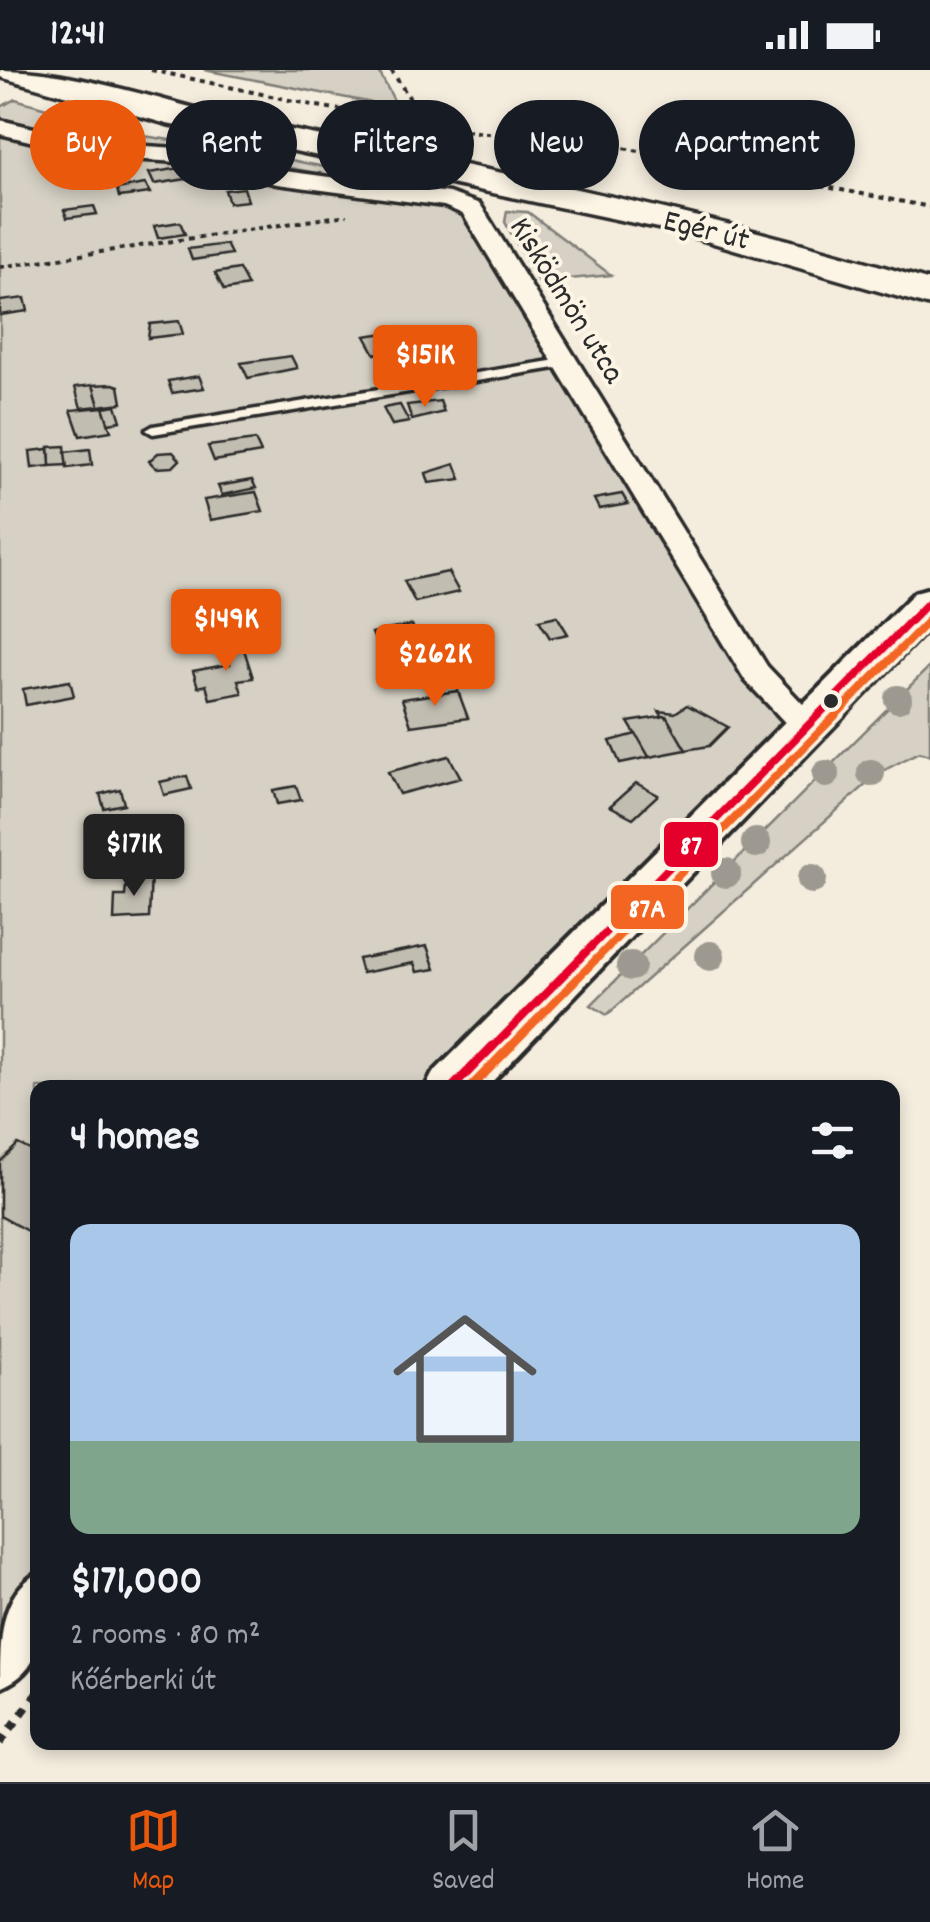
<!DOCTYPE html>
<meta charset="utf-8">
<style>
body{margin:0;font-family:Dekko,sans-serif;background:#242831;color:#f1f3f6;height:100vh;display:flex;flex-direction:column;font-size:38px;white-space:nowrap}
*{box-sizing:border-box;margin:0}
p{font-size:32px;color:#9ea1a6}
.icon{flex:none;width:55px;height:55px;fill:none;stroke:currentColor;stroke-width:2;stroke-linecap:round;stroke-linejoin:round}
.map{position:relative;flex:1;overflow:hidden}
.panel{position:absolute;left:30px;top:1010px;width:870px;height:670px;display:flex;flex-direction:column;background:#171b24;border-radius:20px;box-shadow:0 5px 15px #0003}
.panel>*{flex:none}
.banner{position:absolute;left:30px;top:30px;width:870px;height:90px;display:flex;gap:20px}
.price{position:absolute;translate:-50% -85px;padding:0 22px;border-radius:10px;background:#ea580c;color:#fff;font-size:32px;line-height:65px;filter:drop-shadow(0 2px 5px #0008)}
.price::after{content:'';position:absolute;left:50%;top:60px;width:30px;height:22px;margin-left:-15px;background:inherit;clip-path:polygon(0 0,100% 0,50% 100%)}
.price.current{background:#222;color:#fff}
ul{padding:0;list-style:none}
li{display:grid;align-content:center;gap:20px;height:530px;padding:0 40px}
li+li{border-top:2px solid #363941}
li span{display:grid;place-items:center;height:310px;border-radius:20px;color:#555}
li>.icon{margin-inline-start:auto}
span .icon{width:180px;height:180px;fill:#fffc;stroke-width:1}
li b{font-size:42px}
h2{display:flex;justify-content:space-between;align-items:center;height:120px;padding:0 40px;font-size:42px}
.tag{padding:0 35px;border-radius:45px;background:#171b24;box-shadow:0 5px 15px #0003;font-size:35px;line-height:90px}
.tag.current{background:#ea580c;color:#fff}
.status{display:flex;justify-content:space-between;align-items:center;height:70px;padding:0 50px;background:#171b24;direction:ltr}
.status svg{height:28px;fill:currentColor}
.tab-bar{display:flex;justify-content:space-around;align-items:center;height:140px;border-top:2px solid #363941;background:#171b24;font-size:28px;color:#9ea1a6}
.tab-bar a{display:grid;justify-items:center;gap:5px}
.tab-bar .current{color:#ea580c}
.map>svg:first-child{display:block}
.green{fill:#d6d1c4;stroke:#807e78;stroke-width:2.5}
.building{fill:#c2bdb1;stroke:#2b2b2b;stroke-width:2.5}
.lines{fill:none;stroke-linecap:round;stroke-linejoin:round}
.lane-casing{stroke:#2b2b2b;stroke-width:7}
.street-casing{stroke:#2b2b2b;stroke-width:7}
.secondary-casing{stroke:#2b2b2b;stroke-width:8}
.primary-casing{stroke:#2b2b2b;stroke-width:7}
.path-far1{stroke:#2b2b2b;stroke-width:4;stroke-dasharray:5 5;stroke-linecap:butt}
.path{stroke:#2b2b2b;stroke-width:8;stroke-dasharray:9 9;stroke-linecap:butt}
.lane{fill:#fcf5e5;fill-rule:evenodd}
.street{fill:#fcf5e5;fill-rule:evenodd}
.secondary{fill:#fcf5e5;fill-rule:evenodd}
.primary{fill:#fcf5e5;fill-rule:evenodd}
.bus-1-far1-casing{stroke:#fcf5e5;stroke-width:15}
.bus-1-casing{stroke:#fcf5e5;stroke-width:16}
.bus-2-far1-casing{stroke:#fcf5e5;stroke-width:15}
.bus-2-casing{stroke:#fcf5e5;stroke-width:16}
.bus-1-far1{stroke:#e4002b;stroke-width:8}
.bus-1{stroke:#e4002b;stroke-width:9}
.bus-2-far1{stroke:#f26522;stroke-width:8}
.bus-2{stroke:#f26522;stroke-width:9}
.tree{fill:#9d9990}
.bus-dot{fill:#2b2b2b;stroke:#fcf5e5;stroke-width:4}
.labels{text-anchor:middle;stroke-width:8;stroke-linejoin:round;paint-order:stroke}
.far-street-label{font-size:32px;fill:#2b2b2b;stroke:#fcf5e5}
.line-badge{stroke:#fcf5e5;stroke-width:4}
.badge-label{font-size:28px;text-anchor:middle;font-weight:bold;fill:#fff}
</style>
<div class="status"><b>12:41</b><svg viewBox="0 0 49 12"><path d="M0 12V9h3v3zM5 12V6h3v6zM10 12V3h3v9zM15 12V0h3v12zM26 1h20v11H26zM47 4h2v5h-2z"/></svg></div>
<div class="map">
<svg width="930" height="1712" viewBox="0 0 930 1712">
<rect width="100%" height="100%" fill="#f4edde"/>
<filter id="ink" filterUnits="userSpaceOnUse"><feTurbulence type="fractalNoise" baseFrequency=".01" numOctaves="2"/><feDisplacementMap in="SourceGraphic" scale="20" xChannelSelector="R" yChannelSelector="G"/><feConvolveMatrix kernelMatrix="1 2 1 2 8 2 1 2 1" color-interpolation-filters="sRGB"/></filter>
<g filter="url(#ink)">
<g class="green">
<polygon points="204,0 378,0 398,38"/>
<polygon points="15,29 144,66 268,85 417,117 412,120 206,83 123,77 0,48 1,37"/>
<polygon points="0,57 472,139 806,656 452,1017 38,1018 37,1534 0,1585"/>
<polygon points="507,141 528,142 611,205 538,212 505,152"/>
<polygon points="930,596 930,685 919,682 879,703 607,945 591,935"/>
</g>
<g class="building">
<polygon points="206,94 212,105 154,114 149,103"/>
<polygon points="145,114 150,123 119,127 117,119"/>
<polygon points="244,118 248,131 229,133 225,120"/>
<polygon points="94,136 97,144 67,148 64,140"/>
<polygon points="180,152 185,164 158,168 154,156"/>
<polygon points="226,174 231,184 192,190 188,179"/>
<polygon points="239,199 248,216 224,220 215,203"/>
<polygon points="25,228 28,241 0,245 0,231"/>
<polygon points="179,251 183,264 148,268 150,254"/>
<polygon points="404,260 411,272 420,270 432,288 395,295 387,281 375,284 365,266"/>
<polygon points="291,286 297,298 248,308 241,293"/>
<polygon points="199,306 204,318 172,323 168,311"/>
<polygon points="113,314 119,316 122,333 99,336 93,315"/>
<polygon points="93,315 99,336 81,338 75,317"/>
<polygon points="440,331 444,342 412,350 407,335"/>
<polygon points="116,335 121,351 108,353 103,337"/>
<polygon points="400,335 409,352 392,355 383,338"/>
<polygon points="103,337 111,361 80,366 71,340"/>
<polygon points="255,370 261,383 214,391 208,376"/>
<polygon points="65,376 67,395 50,396 49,377"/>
<polygon points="49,379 50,396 32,398 30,381"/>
<polygon points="90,379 92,395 67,398 65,382"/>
<polygon points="173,382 180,390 173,397 156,398 149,391 158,383"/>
<polygon points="455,394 461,409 429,413 426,403"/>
<polygon points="252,410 256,418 222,425 218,416"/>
<polygon points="256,422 263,441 210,450 204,430"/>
<polygon points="622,424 628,434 599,439 594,429"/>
<polygon points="448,502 459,522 415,532 404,511"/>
<polygon points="557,546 568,564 550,568 539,550"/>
<polygon points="412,555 426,585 385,593 372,563"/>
<polygon points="242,573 253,608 238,610 242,623 210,629 206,615 198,617 193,601 230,594 224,576"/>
<polygon points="70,611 74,626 26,635 23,619"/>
<polygon points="458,621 468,648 411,656 402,629"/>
<polygon points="687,635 728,657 709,676 686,680 659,641 675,643"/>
<polygon points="666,646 686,680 649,687 628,652"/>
<polygon points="636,664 649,687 620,693 610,671"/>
<polygon points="449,686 461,708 399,724 388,702"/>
<polygon points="187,706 191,719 164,725 160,712"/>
<polygon points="636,713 658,725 633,748 610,736"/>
<polygon points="296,716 301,730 277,734 273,720"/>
<polygon points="120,719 124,734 104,738 100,724"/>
<polygon points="151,804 149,848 114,850 115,826 125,826 127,805"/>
<polygon points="427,876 435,899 417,902 414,893 362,903 358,889"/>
<polygon points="18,1074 38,1084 38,1167 0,1146 0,1092"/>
</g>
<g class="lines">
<defs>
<polygon id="lane" points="569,288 574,289 574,295 153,364 146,360 153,356"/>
<polygon id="street" points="0,50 97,73 194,79 277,100 449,123 480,134 767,596 817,649 822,656 817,663 795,663 745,610 463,144 444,136 277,114 194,93 97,87 0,64"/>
<g id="secondary">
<polygon points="930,518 930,556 486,1018 425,1018 433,1003 915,522"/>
<path d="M38 1503C38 1552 53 1596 0 1618 0 1568 0 1524 38 1503Z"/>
</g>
<path id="primary" d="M0 0C78 0 172 35 251 52 480 98 707 141 930 211V236L672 161 167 54 0 7Z"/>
</defs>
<use href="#lane" class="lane-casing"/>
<use href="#street" class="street-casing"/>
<use href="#secondary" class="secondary-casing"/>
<use href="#primary" class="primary-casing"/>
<g class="path-far1">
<polyline points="151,0 317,36 477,62 618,77 930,137"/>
<polyline points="391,0 426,53"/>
<polyline points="0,197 347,145"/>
</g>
<polyline class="path" points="0,1673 38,1622"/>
<use href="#lane" class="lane"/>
<use href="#street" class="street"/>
<use href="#secondary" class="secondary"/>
<use href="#primary" class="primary"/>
<defs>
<polyline id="bus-1-far1" points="491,979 930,531"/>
<polyline id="bus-1" points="452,1018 493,976"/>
<polyline id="bus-2-far1" points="508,979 930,549"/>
<polyline id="bus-2" points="470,1018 511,976"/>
</defs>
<use href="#bus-1-far1" class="bus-1-far1-casing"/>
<use href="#bus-1" class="bus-1-casing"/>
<use href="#bus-2-far1" class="bus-2-far1-casing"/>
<use href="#bus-2" class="bus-2-casing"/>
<use href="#bus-1-far1" class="bus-1-far1"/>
<use href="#bus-1" class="bus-1"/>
<use href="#bus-2-far1" class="bus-2-far1"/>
<use href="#bus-2" class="bus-2"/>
</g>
<g class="tree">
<circle cx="898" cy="629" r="14"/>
<circle cx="871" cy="703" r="14"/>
<circle cx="826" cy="704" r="14"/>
<circle cx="756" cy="773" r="15"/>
<circle cx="726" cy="803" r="15"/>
<circle cx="812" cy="809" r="15"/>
<circle cx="710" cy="886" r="15"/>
<circle cx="631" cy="896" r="15"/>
</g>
</g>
<circle class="bus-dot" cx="831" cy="631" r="9"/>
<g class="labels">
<g class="far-street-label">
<text transform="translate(707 158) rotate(14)" y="11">Egér út</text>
<text transform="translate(569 229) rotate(58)" y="11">Kisködmön utca</text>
</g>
</g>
<g class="line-badge">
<rect x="662" y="750" width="58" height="49" rx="10" fill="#e4002b"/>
<rect x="609" y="813" width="77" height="48" rx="10" fill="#f26522"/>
</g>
<g class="badge-label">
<text x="691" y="784">87</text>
<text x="647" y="847">87A</text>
</g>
</svg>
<b class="price" style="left:425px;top:340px">$151K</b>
<b class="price" style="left:226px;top:604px">$149K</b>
<b class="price" style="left:435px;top:639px">$262K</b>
<b class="price current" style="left:134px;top:829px">$171K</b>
<div class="banner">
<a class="tag current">Buy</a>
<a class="tag">Rent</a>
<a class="tag">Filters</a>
<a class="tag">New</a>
<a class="tag">Apartment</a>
</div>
<section class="panel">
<h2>4 homes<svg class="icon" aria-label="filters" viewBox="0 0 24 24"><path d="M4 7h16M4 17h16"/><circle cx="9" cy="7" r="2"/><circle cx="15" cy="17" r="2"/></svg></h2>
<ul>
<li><span style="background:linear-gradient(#a9c7e8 70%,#7fa58c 0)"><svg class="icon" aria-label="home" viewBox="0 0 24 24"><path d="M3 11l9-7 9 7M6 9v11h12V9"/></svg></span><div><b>$171,000</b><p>2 rooms · 80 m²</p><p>Kőérberki út</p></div></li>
</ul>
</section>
</div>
<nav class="tab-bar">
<a class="current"><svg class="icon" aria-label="map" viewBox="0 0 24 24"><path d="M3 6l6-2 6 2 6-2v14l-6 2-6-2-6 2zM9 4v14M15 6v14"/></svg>Map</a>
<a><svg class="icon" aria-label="saved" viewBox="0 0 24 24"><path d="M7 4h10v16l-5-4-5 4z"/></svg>Saved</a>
<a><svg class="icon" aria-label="home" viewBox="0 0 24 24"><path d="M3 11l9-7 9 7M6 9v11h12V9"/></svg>Home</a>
</nav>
